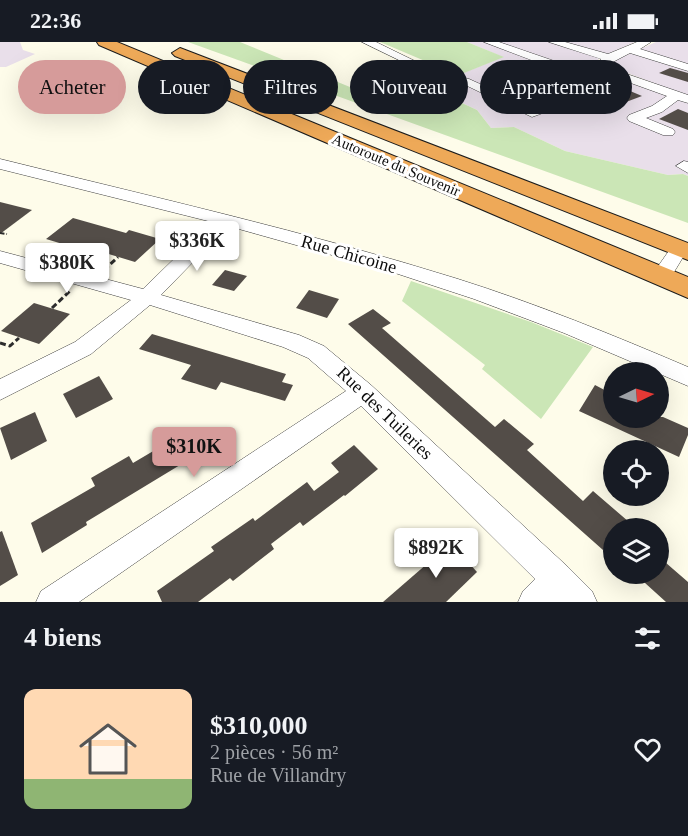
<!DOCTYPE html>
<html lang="fr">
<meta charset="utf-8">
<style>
body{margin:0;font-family:"Times New Roman",serif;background:#242831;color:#f1f3f6;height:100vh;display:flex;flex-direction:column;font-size:22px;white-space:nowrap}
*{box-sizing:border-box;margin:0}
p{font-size:20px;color:#9ea1a6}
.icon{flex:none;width:33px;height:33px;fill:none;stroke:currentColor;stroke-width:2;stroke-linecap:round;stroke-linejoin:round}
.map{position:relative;height:560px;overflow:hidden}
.sheet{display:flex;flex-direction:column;background:#171b24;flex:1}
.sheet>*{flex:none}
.hud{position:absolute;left:18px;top:18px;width:652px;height:54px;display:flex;gap:12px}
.needle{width:39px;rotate:85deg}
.fabs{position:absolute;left:603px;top:320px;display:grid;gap:12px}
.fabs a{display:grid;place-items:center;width:66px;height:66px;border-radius:50%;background:#171b24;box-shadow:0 6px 24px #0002;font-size:30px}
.price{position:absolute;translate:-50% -51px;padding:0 14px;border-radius:6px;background:#fff;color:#222;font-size:20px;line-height:39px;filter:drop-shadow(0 2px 3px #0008)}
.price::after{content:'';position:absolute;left:50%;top:36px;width:18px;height:14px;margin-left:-9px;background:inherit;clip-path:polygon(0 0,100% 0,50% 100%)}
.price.current{background:#d69b9a;color:#111}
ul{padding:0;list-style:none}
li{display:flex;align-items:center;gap:18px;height:150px;padding:0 24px}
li+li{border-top:2px solid #363941}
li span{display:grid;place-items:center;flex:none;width:168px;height:120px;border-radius:12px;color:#555}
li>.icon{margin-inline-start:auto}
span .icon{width:72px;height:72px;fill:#fffc;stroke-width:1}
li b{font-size:26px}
h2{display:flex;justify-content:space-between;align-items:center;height:72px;padding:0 24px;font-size:26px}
.chip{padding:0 21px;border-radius:27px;background:#171b24;box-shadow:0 6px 24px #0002;font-size:21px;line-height:54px}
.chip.current{background:#d69b9a;color:#111}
.status{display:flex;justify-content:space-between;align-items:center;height:42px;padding:0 30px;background:#171b24;direction:ltr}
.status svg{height:16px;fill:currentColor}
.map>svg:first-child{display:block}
.industrial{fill:#e9dfea}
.green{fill:#cbe6b6}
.forest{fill:#add696}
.building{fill:#534d48}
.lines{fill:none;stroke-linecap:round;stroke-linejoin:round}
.minor-casing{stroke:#3e3e3e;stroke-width:1}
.highway-casing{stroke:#1c1c1c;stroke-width:2}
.path-far1{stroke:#2d2d2d;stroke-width:2;stroke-dasharray:4.5 2;stroke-linecap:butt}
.path{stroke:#2d2d2d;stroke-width:3;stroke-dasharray:6 3;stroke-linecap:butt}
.minor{fill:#fff;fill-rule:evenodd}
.highway{fill:#eea958;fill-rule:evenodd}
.labels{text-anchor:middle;stroke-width:6;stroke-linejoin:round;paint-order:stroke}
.far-street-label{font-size:15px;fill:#0b0b0b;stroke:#fff}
.street-label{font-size:18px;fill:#0b0b0b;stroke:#fff}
</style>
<div class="status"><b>22:36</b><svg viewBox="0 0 49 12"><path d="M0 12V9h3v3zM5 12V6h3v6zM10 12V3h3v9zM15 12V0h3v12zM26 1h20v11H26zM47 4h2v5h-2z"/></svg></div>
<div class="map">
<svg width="688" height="560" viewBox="0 0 688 560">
<rect width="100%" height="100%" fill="#fefcea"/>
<g class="industrial">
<polygon points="0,0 20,0 23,8 35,12 6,25 0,25"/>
<polygon points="467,0 635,0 599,16 596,23 613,34 688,61 688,134 683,132 668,133 565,109 514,85 491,86 477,68 428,45 503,15"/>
<polygon points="656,0 688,0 688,54 614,26 611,22 613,19"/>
</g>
<g class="green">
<polygon points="188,0 240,0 411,70 449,55 477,68 491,86 514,85 565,109 668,133 683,132 688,134 688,181"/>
<polygon points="380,0 467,0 504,15 429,45 437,49 419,56 379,38 425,19"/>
<polygon points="411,239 531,280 593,305 541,377 482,327 485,323 402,259"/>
</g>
<polygon class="forest" points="379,38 419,56 437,49 449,55 411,70 357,47"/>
<g class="building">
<polygon points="670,26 688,31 688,40 659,31"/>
<polygon points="623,46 642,54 602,69 583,60"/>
<polygon points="678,67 688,71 688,88 659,77"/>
<polygon points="0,160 32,168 0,192"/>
<polygon points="73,176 126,191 129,188 160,197 135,220 79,203 76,206 46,197"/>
<polygon points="225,228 247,234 234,249 212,243"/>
<polygon points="309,248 339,257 327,276 296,266"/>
<polygon points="34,261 70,272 39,302 1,289"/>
<polygon points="373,267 391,281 382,286 495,385 504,377 534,402 527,408 583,459 593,449 636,486 614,486 614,497 603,508 348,282"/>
<polygon points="152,292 286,332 282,340 293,343 285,359 221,340 216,348 181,337 191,323 139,307"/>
<polygon points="99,334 113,357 76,376 63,352"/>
<polygon points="595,343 614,353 614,375 663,375 688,386 688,393 679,415 579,369"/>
<polygon points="35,370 47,399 11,418 0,386"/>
<polygon points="194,385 208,406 86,480 87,483 42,511 31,481 95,444 91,436 129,414 133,421"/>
<polygon points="354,403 378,427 345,454 344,453 303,484 300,480 271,502 274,507 233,539 230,536 198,560 162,560 157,549 214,509 211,505 253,476 255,479 307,440 314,449 339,430 331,421"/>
<polygon points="2,489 18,533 0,544 0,490"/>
<polygon points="451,501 477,530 446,560 383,560"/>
<polygon points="658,514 688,540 688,560 666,560 634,531 658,531"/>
</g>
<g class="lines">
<defs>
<g id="minor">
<polygon points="362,0 376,0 417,20 411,23 407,22"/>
<polygon points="484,0 499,0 589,31 586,35 527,49 523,48 523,42 568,32"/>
<polygon points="549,0 565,0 608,12 637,0 651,0 640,7 688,22 688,29 630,11 611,21 621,30 688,53 688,61 678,58 662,70 646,76 673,87 675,90 673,93 663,93 629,79 627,76 629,73 652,64 667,54 628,40 532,75 459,40 465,36 469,37 533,66 617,36 601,26 599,20 601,17"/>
<path d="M0 117C153 155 308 190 458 237 537 262 613 293 688 325V344L564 291 474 257 389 229 228 184 161 253 299 293 324 304 371 343 568 525 592 549 597 560H518L523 549 535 537 361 364 79 560H36L41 549 346 349 308 316 283 305 150 263 91 312 0 358V337L75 300 131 258 0 221V209L143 247 212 180 0 127Z"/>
<polygon points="684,119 688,120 688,131 676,124"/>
<polygon points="679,201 685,203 688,207 668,240 661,241 654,240 651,235 654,230 673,203"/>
</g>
<g id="highway">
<polygon points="97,0 117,0 688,235 688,256 99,3"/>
<polygon points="180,6 688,201 688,218 175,14 172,11"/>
</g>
</defs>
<use href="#minor" class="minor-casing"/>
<use href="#highway" class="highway-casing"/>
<g class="path-far1">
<polyline points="0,191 7,192"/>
<polyline points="55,205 60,201"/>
</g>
<g class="path">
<polyline points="47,211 57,204"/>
<polyline points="104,228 118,215"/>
<polyline points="52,266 70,249"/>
<polyline points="0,301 10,304 19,296"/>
</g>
<use href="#minor" class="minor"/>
<use href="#highway" class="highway"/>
</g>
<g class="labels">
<g class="far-street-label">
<text transform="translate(396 123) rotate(23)" y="5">Autoroute du Souvenir</text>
</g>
<g class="street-label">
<text transform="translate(349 212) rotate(16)" y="6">Rue Chicoine</text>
<text transform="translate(385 371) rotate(44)" y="6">Rue des Tuileries</text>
</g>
</g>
</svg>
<div class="fabs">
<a><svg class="needle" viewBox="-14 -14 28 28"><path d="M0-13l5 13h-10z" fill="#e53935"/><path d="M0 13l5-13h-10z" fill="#9ea1a6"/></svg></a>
<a><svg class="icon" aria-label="locate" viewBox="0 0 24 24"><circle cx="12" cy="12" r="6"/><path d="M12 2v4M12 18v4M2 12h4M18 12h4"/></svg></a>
<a><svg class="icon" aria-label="layers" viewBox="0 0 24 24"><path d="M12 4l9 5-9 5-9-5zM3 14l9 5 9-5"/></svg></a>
</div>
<b class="price" style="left:197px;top:230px">$336K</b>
<b class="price" style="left:67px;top:252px">$380K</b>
<b class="price current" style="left:194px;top:436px">$310K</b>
<b class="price" style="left:436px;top:537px">$892K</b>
<div class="hud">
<a class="chip current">Acheter</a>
<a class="chip">Louer</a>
<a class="chip">Filtres</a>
<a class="chip">Nouveau</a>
<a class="chip">Appartement</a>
</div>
</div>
<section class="sheet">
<h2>4 biens<svg class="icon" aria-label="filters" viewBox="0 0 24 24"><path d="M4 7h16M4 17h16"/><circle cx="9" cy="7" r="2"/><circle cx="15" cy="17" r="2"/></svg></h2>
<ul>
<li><span style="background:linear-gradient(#ffd9b3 75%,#8fb573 0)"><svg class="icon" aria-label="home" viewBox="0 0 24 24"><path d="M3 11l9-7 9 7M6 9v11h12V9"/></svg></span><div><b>$310,000</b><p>2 pièces · 56 m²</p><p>Rue de Villandry</p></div><svg class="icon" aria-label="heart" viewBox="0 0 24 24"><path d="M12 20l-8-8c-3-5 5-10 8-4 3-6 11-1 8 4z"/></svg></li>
</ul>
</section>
